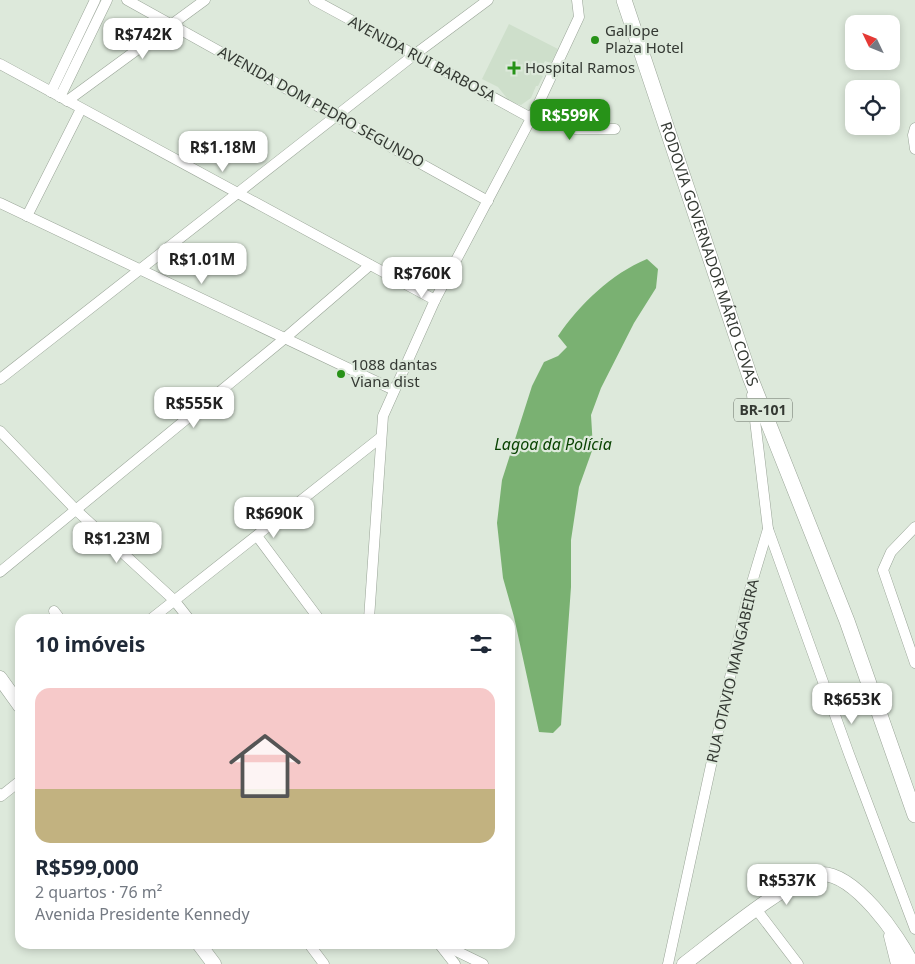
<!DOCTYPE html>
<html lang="pt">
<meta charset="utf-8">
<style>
body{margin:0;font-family:"Noto Sans",sans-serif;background:#f2f2f3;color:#1f2937;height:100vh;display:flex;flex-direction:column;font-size:19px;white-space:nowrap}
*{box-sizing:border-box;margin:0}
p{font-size:16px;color:#747a83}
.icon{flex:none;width:28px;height:28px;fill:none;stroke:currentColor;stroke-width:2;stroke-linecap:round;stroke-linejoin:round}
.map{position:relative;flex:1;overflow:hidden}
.sheet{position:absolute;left:15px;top:614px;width:500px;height:335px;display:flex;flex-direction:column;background:#fff;border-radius:15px;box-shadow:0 2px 8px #0003}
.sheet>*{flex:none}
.needle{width:32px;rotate:313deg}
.buttons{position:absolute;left:845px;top:15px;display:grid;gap:10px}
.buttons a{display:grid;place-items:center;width:55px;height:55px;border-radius:10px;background:#fff;box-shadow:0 2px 8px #0003;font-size:25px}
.price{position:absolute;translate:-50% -42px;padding:0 11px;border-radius:10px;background:#fff;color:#222;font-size:16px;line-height:32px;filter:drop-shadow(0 1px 2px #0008)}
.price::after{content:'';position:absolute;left:50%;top:30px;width:15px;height:11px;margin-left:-8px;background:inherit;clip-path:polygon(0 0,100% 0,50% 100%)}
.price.active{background:#279218;color:#fff}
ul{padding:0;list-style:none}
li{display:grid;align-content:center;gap:10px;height:265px;padding:0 20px}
li span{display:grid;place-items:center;height:155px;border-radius:15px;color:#555}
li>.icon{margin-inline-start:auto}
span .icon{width:90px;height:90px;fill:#fffc;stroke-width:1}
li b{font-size:21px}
h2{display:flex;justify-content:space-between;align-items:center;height:60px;padding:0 20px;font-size:21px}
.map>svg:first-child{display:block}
.built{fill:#cedfcb}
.water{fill:#7ab172}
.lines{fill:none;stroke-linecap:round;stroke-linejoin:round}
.minor-casing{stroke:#99a497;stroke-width:11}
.major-casing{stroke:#99a497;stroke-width:15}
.highway-casing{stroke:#99a497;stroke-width:16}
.minor{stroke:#fff;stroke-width:10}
.major{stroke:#fff;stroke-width:14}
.highway{stroke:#fff;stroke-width:15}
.poi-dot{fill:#279218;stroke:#dde9db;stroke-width:2}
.labels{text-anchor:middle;stroke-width:4.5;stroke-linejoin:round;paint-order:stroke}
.shield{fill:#dde9db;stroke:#676e65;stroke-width:1}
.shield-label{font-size:14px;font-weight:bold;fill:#343933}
.poi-label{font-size:15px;fill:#343933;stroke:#dde9db;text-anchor:start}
.street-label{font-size:15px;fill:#343933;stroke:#dde9db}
.water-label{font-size:16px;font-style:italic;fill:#094302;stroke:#dde9db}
</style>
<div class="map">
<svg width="915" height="964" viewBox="0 0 915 964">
<rect width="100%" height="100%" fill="#dde9db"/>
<polygon class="built" points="509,24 558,49 551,63 545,61 538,74 543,76 538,86 536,86 531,98 521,105 510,102 498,87 482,79"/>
<path class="water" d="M647 259 658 269 656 288 634 323 601 388 591 415 593 448 579 487 571 540V587L561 725 553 733 539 732 514 617 503 578 497 523 502 480 532 386 544 362 558 356 567 347 558 336C580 304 611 274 647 259Z"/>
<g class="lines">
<defs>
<g id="minor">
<polyline points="127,0 488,201"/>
<polyline points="314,0 531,118"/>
<polyline points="0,64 435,300"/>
<polyline points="51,92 95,0"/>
<polyline points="60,97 107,0"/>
<polyline points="67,101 205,0"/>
<polyline points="536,109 576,129 615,129"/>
<polyline points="915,128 913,135 915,149"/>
<polyline points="0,203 394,390"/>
<polyline points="27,216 81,109"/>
<polyline points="0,379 414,55 488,0"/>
<polyline points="0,431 76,510 174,600 189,619"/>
<polyline points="915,527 891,552 883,570 915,663"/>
<polyline points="768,529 849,754 915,929"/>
<polyline points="257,536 319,619"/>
<polyline points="0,572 284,339 370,265"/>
<polyline points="54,611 60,619"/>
<polyline points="151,619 380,438"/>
<polyline points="369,619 383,416 435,300 536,109 579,17 577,0"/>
<polyline points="0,794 1,796 20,781"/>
<polyline points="756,909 798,964"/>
<polyline points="309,944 324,964"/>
<polyline points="442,944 483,964"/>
<polyline points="440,945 455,964"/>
<polyline points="668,964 747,599 768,529 752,395"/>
</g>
<g id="major">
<polyline points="0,678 20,706"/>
<polyline points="891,936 898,964"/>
<polyline points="199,944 214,964"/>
<path d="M684 964C711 944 790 877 820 874 854 872 899 936 912 964"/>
</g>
<g id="highway">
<path id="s1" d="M624 0 750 377 847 621 915 815"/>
</g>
</defs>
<use href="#minor" class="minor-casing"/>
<use href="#major" class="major-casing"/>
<use href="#highway" class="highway-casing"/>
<use href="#minor" class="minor"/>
<use href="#major" class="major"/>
<use href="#highway" class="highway"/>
</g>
<g class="poi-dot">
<circle cx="595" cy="40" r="5"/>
<path d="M511.5 60.5h5v5h5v5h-5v5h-5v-5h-5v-5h5z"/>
<circle cx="341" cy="374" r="5"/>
</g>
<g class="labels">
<rect class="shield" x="734" y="398.5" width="58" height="23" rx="4"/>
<g class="shield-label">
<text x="763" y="415">BR-101</text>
</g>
<g class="poi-label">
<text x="605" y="36">Gallope<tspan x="605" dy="17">Plaza Hotel</tspan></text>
<text x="525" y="73">Hospital Ramos</text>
<text x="351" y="370">1088 dantas<tspan x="351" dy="17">Viana dist</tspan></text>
</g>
<g class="street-label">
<text transform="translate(422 59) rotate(28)" y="5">AVENIDA RUI BARBOSA</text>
<text transform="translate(321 107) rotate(29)" y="5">AVENIDA DOM PEDRO SEGUNDO</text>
<text dy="5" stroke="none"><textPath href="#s1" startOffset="268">RODOVIA GOVERNADOR MÁRIO COVAS</textPath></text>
<text transform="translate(733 671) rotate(-77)" y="5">RUA OTAVIO MANGABEIRA</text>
</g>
<g class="water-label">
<text x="553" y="450">Lagoa da Polícia</text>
</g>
</g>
</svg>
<div class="buttons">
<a><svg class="needle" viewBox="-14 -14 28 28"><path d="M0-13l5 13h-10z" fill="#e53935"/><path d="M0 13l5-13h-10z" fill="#747a83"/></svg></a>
<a><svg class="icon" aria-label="locate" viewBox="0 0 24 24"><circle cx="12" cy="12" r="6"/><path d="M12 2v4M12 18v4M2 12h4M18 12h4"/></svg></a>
</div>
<b class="price" style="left:143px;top:60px">R$742K</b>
<b class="price active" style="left:570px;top:141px">R$599K</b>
<b class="price" style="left:223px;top:173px">R$1.18M</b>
<b class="price" style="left:202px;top:285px">R$1.01M</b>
<b class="price" style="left:422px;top:299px">R$760K</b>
<b class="price" style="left:194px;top:429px">R$555K</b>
<b class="price" style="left:274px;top:539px">R$690K</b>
<b class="price" style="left:117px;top:564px">R$1.23M</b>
<b class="price" style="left:852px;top:725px">R$653K</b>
<b class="price" style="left:787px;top:906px">R$537K</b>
<section class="sheet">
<h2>10 imóveis<svg class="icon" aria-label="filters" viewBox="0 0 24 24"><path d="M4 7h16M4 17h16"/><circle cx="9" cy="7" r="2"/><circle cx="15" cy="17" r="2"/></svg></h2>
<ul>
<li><span style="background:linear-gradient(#f6c9c9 65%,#c2b280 0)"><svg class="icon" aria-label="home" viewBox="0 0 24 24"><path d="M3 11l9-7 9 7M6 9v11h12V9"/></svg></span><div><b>R$599,000</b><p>2 quartos · 76 m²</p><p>Avenida Presidente Kennedy</p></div></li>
</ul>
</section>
</div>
